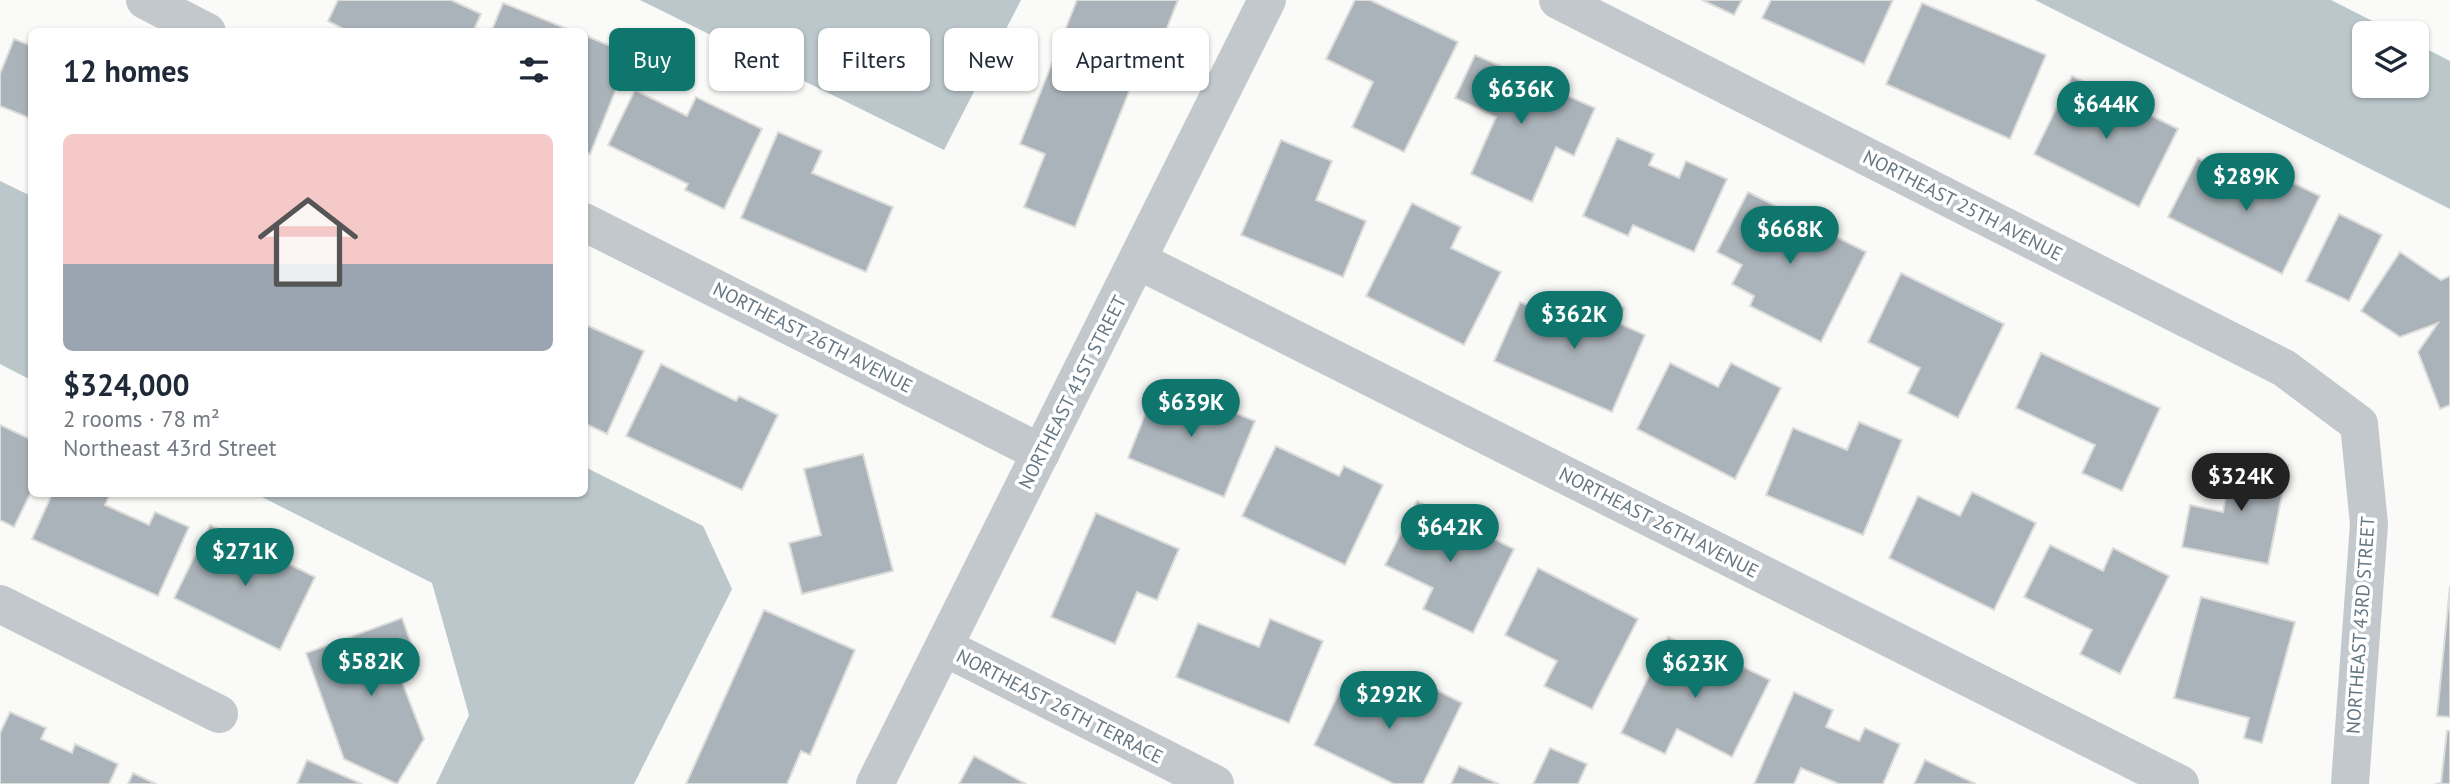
<!DOCTYPE html>
<meta charset="utf-8">
<style>
body{margin:0;font-family:"PT Sans",sans-serif;background:#f6f6f7;color:#1f2937;height:100vh;display:flex;flex-direction:column;font-size:26px;white-space:nowrap}
*{box-sizing:border-box;margin:0}
p{font-size:23px;color:#747a83}
.icon{flex:none;width:38px;height:38px;fill:none;stroke:currentColor;stroke-width:2;stroke-linecap:round;stroke-linejoin:round}
.map{position:relative;flex:1;overflow:hidden}
.sheet{position:absolute;left:28px;top:28px;width:560px;height:469px;display:flex;flex-direction:column;background:#fff;border-radius:10px;box-shadow:0 2px 5px #0004}
.sheet>*{flex:none}
.top-card{position:absolute;left:609px;top:28px;width:665px;height:63px;display:flex;gap:14px}
.fabs{position:absolute;left:2352px;top:21px;display:grid;gap:14px}
.fabs a{display:grid;place-items:center;width:77px;height:77px;border-radius:10px;background:#fff;box-shadow:0 2px 5px #0004;font-size:35px}
.price{position:absolute;translate:-50% -60px;padding:0 16px;border-radius:24px;background:#0f766e;color:#fff;font-size:23px;line-height:46px;filter:drop-shadow(0 2px 4px #0008)}
.price::after{content:'';position:absolute;left:50%;top:42px;width:21px;height:16px;margin-left:-10px;background:inherit;clip-path:polygon(0 0,100% 0,50% 100%)}
.price.active{background:#222;color:#fff}
ul{padding:0;list-style:none}
li{display:grid;align-content:center;gap:14px;height:371px;padding:0 35px}
li span{display:grid;place-items:center;height:217px;border-radius:10px;color:#555}
li>.icon{margin-inline-start:auto}
span .icon{width:126px;height:126px;fill:#fffc;stroke-width:1}
li b{font-size:30px}
h2{display:flex;justify-content:space-between;align-items:center;height:84px;padding:0 35px;font-size:30px}
.pill{padding:0 24px;border-radius:10px;background:#fff;box-shadow:0 2px 5px #0004;font-size:24px;line-height:63px}
.pill.active{background:#0f766e;color:#fff}
.map>svg:first-child{display:block}
.water{fill:#bbc7cb}
.building{fill:#aab3b9;stroke:#dcdcda;stroke-width:2}
.lines{fill:none;stroke-linecap:round;stroke-linejoin:round}
.street{stroke:#c3c8cc;stroke-width:38}
.labels{text-anchor:middle;stroke-width:7;stroke-linejoin:round;paint-order:stroke}
.street-label{font-size:19px;fill:#657683;stroke:#fff}
</style>
<div class="map">
<svg width="2450" height="784" viewBox="0 0 2450 784">
<rect width="100%" height="100%" fill="#fafaf8"/>
<g class="water">
<polygon points="640,0 1021,0 944,150"/>
<polygon points="2035,0 2331,0 2396,33 2364,33 2364,86 2417,86 2417,44 2450,61 2450,209"/>
<polygon points="0,181 31,196 31,380 0,364"/>
<polygon points="585,467 703,526 732,589 634,784 436,784 469,715 432,583 256,494 584,494"/>
</g>
<g class="building">
<polygon points="338,0 451,0 481,14 473,32 349,32 328,21"/>
<polygon points="1077,0 1178,0 1147,78 1136,74 1075,227 1024,207 1045,154 1020,144"/>
<polygon points="1355,0 1370,0 1458,42 1404,152 1352,127 1373,82 1326,59"/>
<polygon points="1702,0 1742,0 1734,15"/>
<polygon points="1771,0 1893,0 1864,64 1762,18"/>
<polygon points="503,3 575,32 491,32"/>
<polygon points="1922,3 2046,55 2010,139 1886,84"/>
<polygon points="584,35 630,54 590,154 584,151"/>
<polygon points="14,39 32,46 32,119 0,106 0,74"/>
<polygon points="1475,55 1595,108 1574,156 1556,147 1532,202 1471,174 1496,117 1455,98"/>
<polygon points="2072,76 2178,129 2139,207 2034,154"/>
<polygon points="635,90 687,116 696,97 762,129 724,209 685,190 688,184 608,145"/>
<polygon points="778,132 822,151 812,173 893,207 866,272 741,218"/>
<polygon points="1617,138 1654,154 1649,165 1679,178 1686,161 1727,179 1694,252 1633,225 1628,236 1583,216"/>
<polygon points="1281,140 1332,161 1316,200 1366,221 1343,277 1241,235"/>
<polygon points="2198,158 2256,186 2264,169 2320,196 2282,274 2168,217"/>
<polygon points="1748,192 1866,252 1821,342 1750,306 1754,296 1732,284 1742,265 1717,252"/>
<polygon points="1412,203 1461,227 1451,248 1501,272 1464,345 1366,296"/>
<polygon points="2339,214 2382,235 2349,301 2306,281"/>
<polygon points="2400,252 2441,280 2450,276 2450,405 2440,409 2418,352 2438,323 2400,337 2361,311"/>
<polygon points="1901,273 2004,324 1958,418 1908,393 1920,368 1868,342"/>
<polygon points="1589,293 1624,308 1618,323 1645,335 1612,412 1494,361 1520,302 1575,326"/>
<polygon points="584,324 644,351 607,434 584,423"/>
<polygon points="2041,353 2160,408 2122,491 2082,473 2095,445 2016,408"/>
<polygon points="1670,363 1718,387 1731,363 1781,388 1735,479 1637,429"/>
<polygon points="661,364 736,401 739,396 778,415 742,490 626,436"/>
<polygon points="1158,382 1255,421 1224,497 1128,458"/>
<polygon points="1859,422 1902,440 1863,535 1766,495 1793,428 1847,450"/>
<polygon points="0,425 32,440 32,490 14,527 0,520"/>
<polygon points="1276,446 1339,476 1344,466 1383,485 1345,565 1242,516"/>
<polygon points="863,454 893,571 802,594 789,543 821,535 804,469"/>
<polygon points="2234,454 2288,465 2268,564 2182,547 2190,505 2223,512"/>
<polygon points="1972,492 2036,523 1994,610 1889,558 1918,496 1960,516"/>
<polygon points="52,494 110,494 105,505 149,525 155,512 189,527 158,596 32,539"/>
<polygon points="1417,501 1514,549 1473,633 1423,609 1433,588 1385,565"/>
<polygon points="1096,513 1179,549 1157,600 1137,592 1115,644 1051,617"/>
<polygon points="210,525 315,577 280,650 174,598"/>
<polygon points="2050,545 2103,571 2113,548 2169,576 2120,674 2080,654 2092,630 2024,597"/>
<polygon points="1538,568 1638,619 1592,709 1544,686 1557,661 1505,635"/>
<polygon points="2450,586 2450,717 2437,716"/>
<polygon points="2201,597 2295,622 2262,743 2244,738 2249,718 2174,698"/>
<polygon points="764,610 855,650 810,755 801,751 787,784 686,784"/>
<polygon points="402,618 419,666 399,674 424,739 397,784 344,759 306,653"/>
<polygon points="1270,619 1323,641 1289,723 1176,677 1198,623 1259,647"/>
<polygon points="1668,637 1727,665 1729,660 1770,680 1732,757 1677,729 1665,754 1621,733"/>
<polygon points="1411,677 1462,703 1423,784 1394,784 1314,745 1345,680 1397,706"/>
<polygon points="1794,692 1833,710 1826,727 1859,741 1865,728 1900,744 1883,784 1839,784 1801,768 1794,784 1754,784"/>
<polygon points="10,712 46,728 41,739 72,753 75,744 118,764 109,784 0,784 0,733"/>
<polygon points="2447,731 2450,731 2450,784 2435,784 2441,783"/>
<polygon points="1550,748 1587,764 1578,784 1533,784"/>
<polygon points="974,756 1026,784 959,784"/>
<polygon points="307,760 362,784 297,784"/>
<polygon points="1925,760 1976,784 1914,784"/>
<polygon points="1459,766 1499,784 1451,784"/>
<polygon points="133,773 156,784 128,784"/>
</g>
<g class="lines">
<g class="street">
<polyline points="145,0 207,32"/>
<polyline points="1558,0 2284,368 2359,424 2369,524 2350,784"/>
<polyline points="584,222 1041,453"/>
<polyline points="1139,261 2180,784"/>
<polyline points="0,604 219,714"/>
<polyline points="944,647 1215,784"/>
<polyline points="875,784 1267,0"/>
</g>
</g>
<g class="labels">
<g class="street-label">
<text transform="translate(1963 205) rotate(27)" y="7">NORTHEAST 25TH AVENUE</text>
<text transform="translate(813 337) rotate(27)" y="7">NORTHEAST 26TH AVENUE</text>
<text transform="translate(1072 392) rotate(-63)" y="7">NORTHEAST 41ST STREET</text>
<text transform="translate(1659 522) rotate(27)" y="7">NORTHEAST 26TH AVENUE</text>
<text transform="translate(2360 625) rotate(-86)" y="7">NORTHEAST 43RD STREET</text>
<text transform="translate(1060 706) rotate(27)" y="7">NORTHEAST 26TH TERRACE</text>
</g>
</g>
</svg>
<div class="fabs">
<a><svg class="icon" aria-label="layers" viewBox="0 0 24 24"><path d="M12 4l9 5-9 5-9-5zM3 14l9 5 9-5"/></svg></a>
</div>
<b class="price" style="left:1521px;top:126px">$636K</b>
<b class="price" style="left:2106px;top:141px">$644K</b>
<b class="price" style="left:2246px;top:213px">$289K</b>
<b class="price" style="left:1790px;top:266px">$668K</b>
<b class="price" style="left:1574px;top:351px">$362K</b>
<b class="price" style="left:1191px;top:439px">$639K</b>
<b class="price active" style="left:2241px;top:513px">$324K</b>
<b class="price" style="left:1450px;top:564px">$642K</b>
<b class="price" style="left:245px;top:588px">$271K</b>
<b class="price" style="left:371px;top:698px">$582K</b>
<b class="price" style="left:1695px;top:700px">$623K</b>
<b class="price" style="left:1389px;top:731px">$292K</b>
<div class="top-card">
<a class="pill active">Buy</a>
<a class="pill">Rent</a>
<a class="pill">Filters</a>
<a class="pill">New</a>
<a class="pill">Apartment</a>
</div>
<section class="sheet">
<h2>12 homes<svg class="icon" aria-label="filters" viewBox="0 0 24 24"><path d="M4 7h16M4 17h16"/><circle cx="9" cy="7" r="2"/><circle cx="15" cy="17" r="2"/></svg></h2>
<ul>
<li><span style="background:linear-gradient(#f6c9c9 60%,#9aa5b1 0)"><svg class="icon" aria-label="home" viewBox="0 0 24 24"><path d="M3 11l9-7 9 7M6 9v11h12V9"/></svg></span><div><b>$324,000</b><p>2 rooms · 78 m²</p><p>Northeast 43rd Street</p></div></li>
</ul>
</section>
</div>
